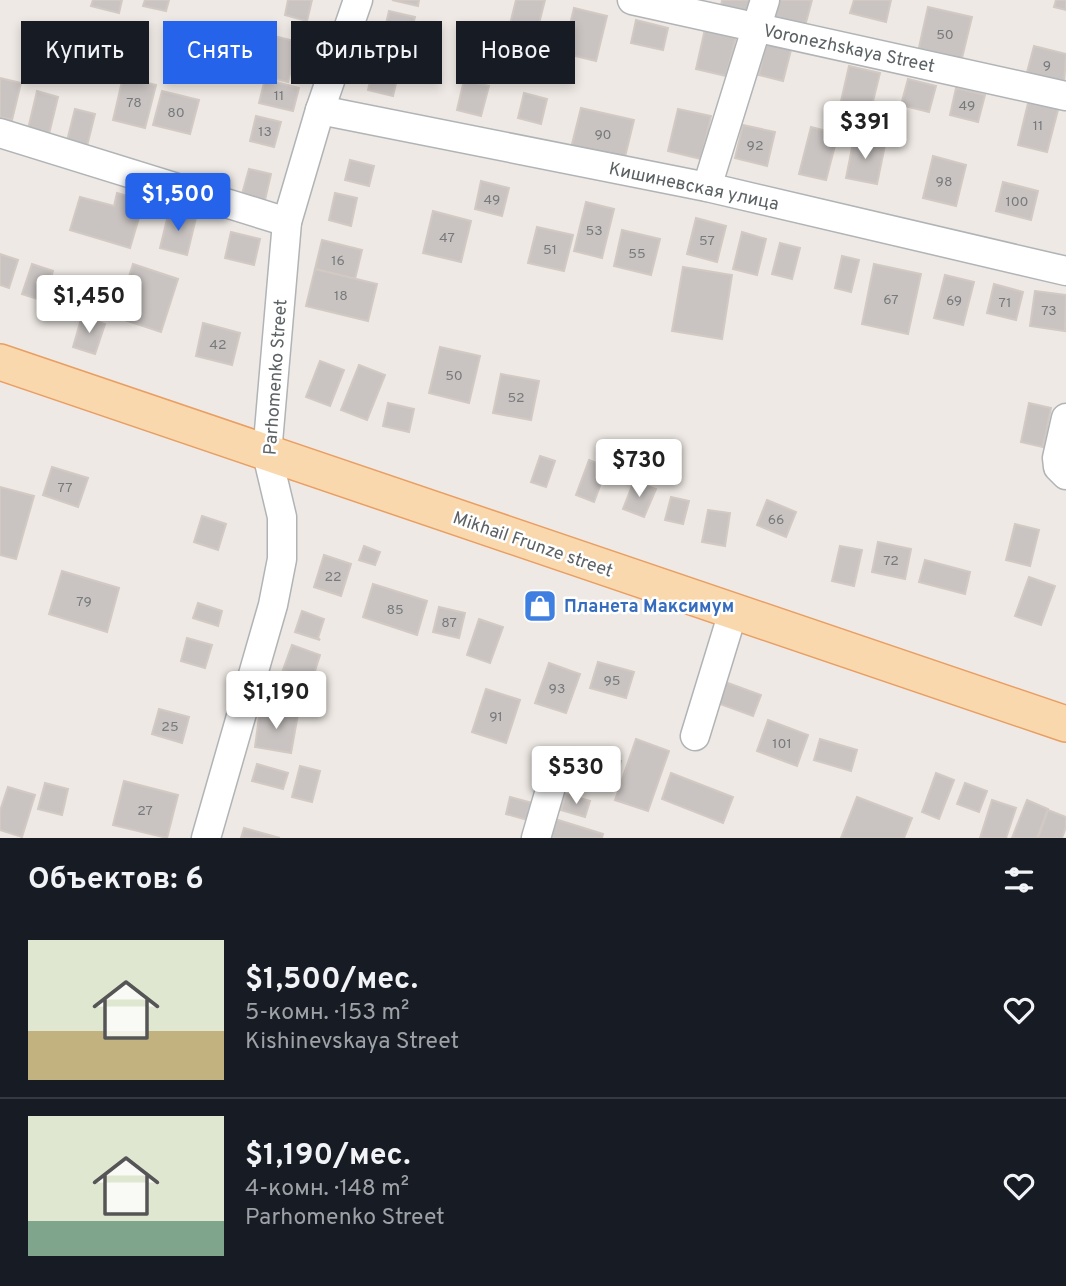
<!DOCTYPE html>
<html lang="ru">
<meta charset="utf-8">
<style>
body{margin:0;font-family:Overpass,sans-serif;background:#20242c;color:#f1f3f6;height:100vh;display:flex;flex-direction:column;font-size:26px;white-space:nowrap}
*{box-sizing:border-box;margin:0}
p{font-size:23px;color:#9ea1a6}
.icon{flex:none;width:38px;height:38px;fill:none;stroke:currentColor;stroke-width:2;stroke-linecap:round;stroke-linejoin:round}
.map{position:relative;height:838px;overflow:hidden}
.side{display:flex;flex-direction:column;background:#171b24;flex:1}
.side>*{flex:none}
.banner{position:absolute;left:21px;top:21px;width:700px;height:63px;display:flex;gap:14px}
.price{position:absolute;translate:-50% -60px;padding:0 16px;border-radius:7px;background:#fff;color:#222;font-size:23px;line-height:46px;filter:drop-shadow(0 2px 4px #0008)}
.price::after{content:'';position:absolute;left:50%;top:42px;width:21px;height:16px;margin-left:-10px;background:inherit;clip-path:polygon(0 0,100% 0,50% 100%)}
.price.current{background:#2563eb;color:#fff}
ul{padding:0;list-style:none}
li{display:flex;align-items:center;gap:21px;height:175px;padding:0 28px}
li+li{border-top:2px solid #363941}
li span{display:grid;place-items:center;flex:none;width:196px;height:140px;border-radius:0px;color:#555}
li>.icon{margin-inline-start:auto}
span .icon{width:84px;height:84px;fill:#fffc;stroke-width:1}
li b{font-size:30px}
h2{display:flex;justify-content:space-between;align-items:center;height:84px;padding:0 28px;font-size:30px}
.tag{padding:0 24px;border-radius:0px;background:#171b24;box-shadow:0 4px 10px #0003;font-size:24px;line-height:63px}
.tag.current{background:#2563eb;color:#fff}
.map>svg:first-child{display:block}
.building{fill:#c9c4c2;stroke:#d2c9c3;stroke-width:2}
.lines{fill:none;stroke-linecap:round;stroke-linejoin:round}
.minor-casing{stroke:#b0b4b6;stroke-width:31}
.major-casing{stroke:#e99e62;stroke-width:38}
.minor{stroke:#fff;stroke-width:28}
.major{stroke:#fad8ad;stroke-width:35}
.labels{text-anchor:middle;stroke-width:5;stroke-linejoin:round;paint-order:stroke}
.number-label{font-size:14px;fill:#777a7c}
.street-label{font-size:18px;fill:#5c6264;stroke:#fff}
.shop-label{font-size:18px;font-weight:bold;fill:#366cbe;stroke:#fff;text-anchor:start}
</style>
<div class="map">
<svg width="1066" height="838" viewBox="0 0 1066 838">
<rect width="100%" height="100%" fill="#eee9e4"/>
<g class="building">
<polygon points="93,0 122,0 119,13 91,6"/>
<polygon points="145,0 169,0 166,11 143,6"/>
<polygon points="288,0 312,0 307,21 285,15"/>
<polygon points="392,0 419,0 418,6"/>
<polygon points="516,0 545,0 530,59 503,52"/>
<polygon points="722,0 751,0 747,12 721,6"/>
<polygon points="778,0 812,0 805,26 774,19"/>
<polygon points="854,0 891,0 886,22 850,13"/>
<polygon points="1056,0 1066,0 1066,10 1054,7"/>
<polygon points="928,7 972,17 961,62 918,52"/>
<polygon points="574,8 607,16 596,61 563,53"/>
<polygon points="389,11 415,17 406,51 381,45"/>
<polygon points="636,20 668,28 663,50 631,43"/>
<polygon points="705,29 736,37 726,76 696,69"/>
<polygon points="262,33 298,42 288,82 252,73"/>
<polygon points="766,44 791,50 783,81 759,75"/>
<polygon points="1034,46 1066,54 1064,85 1026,76"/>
<polygon points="375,60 400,67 393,96 368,90"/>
<polygon points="849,66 880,73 869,117 839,110"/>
<polygon points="123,77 156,85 145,128 113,120"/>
<polygon points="0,78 21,83 12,120 0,117"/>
<polygon points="265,79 299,88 293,111 259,103"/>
<polygon points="908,79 936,86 929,112 901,105"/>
<polygon points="464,80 489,86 481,116 457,110"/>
<polygon points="956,88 985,95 978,122 950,115"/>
<polygon points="37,91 58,97 49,134 28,129"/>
<polygon points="162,91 199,100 190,134 153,125"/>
<polygon points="524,93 547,99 541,124 518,118"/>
<polygon points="1029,99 1059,106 1047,152 1018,145"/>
<polygon points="581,108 634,120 624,161 571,148"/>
<polygon points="75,109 95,114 87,146 67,141"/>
<polygon points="678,109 711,116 701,159 668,151"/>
<polygon points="256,116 281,122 274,147 250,141"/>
<polygon points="743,125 775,132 767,166 735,158"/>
<polygon points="811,127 838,134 826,180 799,174"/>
<polygon points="854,138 885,145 877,184 846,178"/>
<polygon points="933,156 966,165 956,206 923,198"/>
<polygon points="350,160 374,166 369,186 345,180"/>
<polygon points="249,169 271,174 265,200 242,194"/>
<polygon points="481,181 509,188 502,216 475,209"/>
<polygon points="1003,182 1038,191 1031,220 996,211"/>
<polygon points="117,193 144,201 130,248 70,230 80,197 114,206"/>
<polygon points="335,193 357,198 351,226 329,220"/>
<polygon points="586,202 614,209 602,258 574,251"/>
<polygon points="169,211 196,218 187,255 160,248"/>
<polygon points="433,211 471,221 461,262 423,253"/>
<polygon points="696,218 726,226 717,262 687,254"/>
<polygon points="537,227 573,235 564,271 528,263"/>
<polygon points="622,230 660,239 651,275 614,266"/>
<polygon points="231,232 260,239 254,265 225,258"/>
<polygon points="742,232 766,239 757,275 733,269"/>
<polygon points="322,240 362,250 355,279 315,269"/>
<polygon points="780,243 800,248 792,279 772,274"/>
<polygon points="0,254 18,260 9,288 0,285"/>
<polygon points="842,256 859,260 851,292 835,288"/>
<polygon points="32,264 53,271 44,301 22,294"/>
<polygon points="133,264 178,279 161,332 116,317"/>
<polygon points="874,264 921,274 908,334 862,324"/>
<polygon points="683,267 732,275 722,339 672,331"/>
<polygon points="315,269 377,284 368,321 306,306"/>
<polygon points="945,275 974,282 963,325 934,318"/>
<polygon points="994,284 1023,292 1016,320 987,313"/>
<polygon points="1035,291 1066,295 1065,331 1030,326"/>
<polygon points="82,316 105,324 95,354 73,347"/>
<polygon points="203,323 240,333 232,365 196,356"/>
<polygon points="440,347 480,356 469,403 429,393"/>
<polygon points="320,361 344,370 330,406 306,397"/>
<polygon points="359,365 385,375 367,420 341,410"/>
<polygon points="501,374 539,381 531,420 493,413"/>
<polygon points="388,403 414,409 409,432 383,426"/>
<polygon points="1029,403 1051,408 1043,447 1021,442"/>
<polygon points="540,456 555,461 546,487 531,482"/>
<polygon points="589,460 607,467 594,502 576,495"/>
<polygon points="52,467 88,478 78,507 43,495"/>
<polygon points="634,481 656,489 644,517 623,509"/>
<polygon points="0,487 34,496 16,559 0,555"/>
<polygon points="671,497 689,501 683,524 665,520"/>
<polygon points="767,500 796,512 786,537 757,525"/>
<polygon points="708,510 730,513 725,546 702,542"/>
<polygon points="202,516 226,524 218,550 194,542"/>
<polygon points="1015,524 1039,530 1030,566 1006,560"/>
<polygon points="878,542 911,549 905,579 872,572"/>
<polygon points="364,546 380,552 375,565 359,560"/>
<polygon points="840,546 862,550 854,586 832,581"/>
<polygon points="324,555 351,564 341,596 314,587"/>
<polygon points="925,560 970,572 965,594 919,582"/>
<polygon points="62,571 119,588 107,632 49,614"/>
<polygon points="1029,577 1055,586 1041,625 1015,616"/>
<polygon points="373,584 427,601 417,635 363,617"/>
<polygon points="198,603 222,611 218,626 193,618"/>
<polygon points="439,607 465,613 459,638 433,632"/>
<polygon points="302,611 324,619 318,638 320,640 295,632"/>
<polygon points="479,619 503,627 490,663 467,655"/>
<polygon points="187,638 212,645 205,668 181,661"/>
<polygon points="292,645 320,655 312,680 283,670"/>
<polygon points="598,662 634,672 626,698 590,688"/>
<polygon points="549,663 580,674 566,713 535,703"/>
<polygon points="717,679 761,695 753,716 709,700"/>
<polygon points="263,687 301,693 298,714 260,709"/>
<polygon points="486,689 520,700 506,743 472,732"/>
<polygon points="159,709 189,717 182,743 152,734"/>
<polygon points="260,709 298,714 291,753 255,747"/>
<polygon points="768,720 808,735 797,766 757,751"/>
<polygon points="636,739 669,751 648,811 615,800"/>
<polygon points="820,739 857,750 851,771 814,760"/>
<polygon points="575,747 621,761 613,786 567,772"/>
<polygon points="257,764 288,773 283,789 252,781"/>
<polygon points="300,766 320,771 312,802 292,797"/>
<polygon points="671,773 733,797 723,823 662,799"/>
<polygon points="936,773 954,780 939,819 922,812"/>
<polygon points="124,781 178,795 167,838 113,825"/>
<polygon points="45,783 68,789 62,815 38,809"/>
<polygon points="965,783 987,791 979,812 957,804"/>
<polygon points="8,787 35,795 22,837 0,830 0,811"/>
<polygon points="566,794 590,801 585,817 561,810"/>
<polygon points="510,797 536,804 531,821 506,814"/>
<polygon points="857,797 912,818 904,838 841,838"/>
<polygon points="992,800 1016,808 1006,838 980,838"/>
<polygon points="1027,800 1048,809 1037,838 1012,838"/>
<polygon points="1048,810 1066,817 1066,827 1062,838 1038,838"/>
<polygon points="555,819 603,834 602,838 549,838"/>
<polygon points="244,828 280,838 241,838"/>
</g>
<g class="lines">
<defs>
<g id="minor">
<polyline points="632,0 1066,96"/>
<polyline points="320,110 707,187 1066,271"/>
<polyline points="0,133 287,222"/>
<polyline points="707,187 765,0"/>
<polyline points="1066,418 1057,458 1058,467 1066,475"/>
<polyline points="695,736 733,612"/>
<polyline points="206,838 273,605 282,559 282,517 267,454 287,222 320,110 358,0"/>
<polyline points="536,838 555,773"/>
</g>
<polyline id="major" points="0,362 1066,724"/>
</defs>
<use href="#minor" class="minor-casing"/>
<use href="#major" class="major-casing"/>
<use href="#minor" class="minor"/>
<use href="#major" class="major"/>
</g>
<defs>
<symbol id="shop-square" viewBox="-11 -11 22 22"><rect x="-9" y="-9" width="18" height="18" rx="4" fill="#3f7fe0" stroke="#fff"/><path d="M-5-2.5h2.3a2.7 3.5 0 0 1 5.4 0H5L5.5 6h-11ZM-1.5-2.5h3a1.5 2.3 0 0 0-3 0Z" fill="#fff"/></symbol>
</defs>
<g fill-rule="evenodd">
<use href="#shop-square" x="521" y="587" width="38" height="38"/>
</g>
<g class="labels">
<g class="number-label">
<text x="945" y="39">50</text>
<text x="1047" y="70">9</text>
<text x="279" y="100">11</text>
<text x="134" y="107">78</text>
<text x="967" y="110">49</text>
<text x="176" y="117">80</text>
<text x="1038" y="130">11</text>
<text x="265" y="136">13</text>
<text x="603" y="139">90</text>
<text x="755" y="150">92</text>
<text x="944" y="186">98</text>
<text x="492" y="204">49</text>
<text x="1017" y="206">100</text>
<text x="594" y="235">53</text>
<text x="447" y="242">47</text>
<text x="707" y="245">57</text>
<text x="550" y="254">51</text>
<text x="637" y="258">55</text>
<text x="338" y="265">16</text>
<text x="341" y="300">18</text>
<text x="891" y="304">67</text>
<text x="954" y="305">69</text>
<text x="1005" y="307">71</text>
<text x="1049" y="315">73</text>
<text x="218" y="349">42</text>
<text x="454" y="380">50</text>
<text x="516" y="402">52</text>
<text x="65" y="492">77</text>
<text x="776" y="524">66</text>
<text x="891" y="565">72</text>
<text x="333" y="581">22</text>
<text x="84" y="606">79</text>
<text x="395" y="614">85</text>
<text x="449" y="627">87</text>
<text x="612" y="685">95</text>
<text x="557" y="693">93</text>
<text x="496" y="721">91</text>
<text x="170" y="731">25</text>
<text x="782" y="748">101</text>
<text x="145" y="815">27</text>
</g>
<g class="street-label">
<text transform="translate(849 48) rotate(12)" y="6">Voronezhskaya Street</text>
<text transform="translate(694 186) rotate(12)" y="6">Кишиневская улица</text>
<text transform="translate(275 377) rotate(-86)" y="6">Parhomenko Street</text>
<text transform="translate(533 544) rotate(19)" y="6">Mikhail Frunze street</text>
</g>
<g class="shop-label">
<text x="564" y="612">Планета Максимум</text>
</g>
</g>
</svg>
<b class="price" style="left:865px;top:161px">$391</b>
<b class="price current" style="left:178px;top:233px">$1,500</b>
<b class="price" style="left:89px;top:335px">$1,450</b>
<b class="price" style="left:639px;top:499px">$730</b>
<b class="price" style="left:276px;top:731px">$1,190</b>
<b class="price" style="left:576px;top:806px">$530</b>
<div class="banner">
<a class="tag">Купить</a>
<a class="tag current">Снять</a>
<a class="tag">Фильтры</a>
<a class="tag">Новое</a>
</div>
</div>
<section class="side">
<h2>Объектов: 6<svg class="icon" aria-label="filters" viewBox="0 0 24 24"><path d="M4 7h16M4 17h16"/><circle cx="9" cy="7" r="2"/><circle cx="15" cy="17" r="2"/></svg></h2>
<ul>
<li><span style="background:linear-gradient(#dfe7d0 65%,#c2b280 0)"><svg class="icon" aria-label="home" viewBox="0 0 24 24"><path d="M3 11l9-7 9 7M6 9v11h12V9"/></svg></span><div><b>$1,500/мес.</b><p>5-комн. · 153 m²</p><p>Kishinevskaya Street</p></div><svg class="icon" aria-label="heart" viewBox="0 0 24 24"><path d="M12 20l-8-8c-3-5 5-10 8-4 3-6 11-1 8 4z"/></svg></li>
<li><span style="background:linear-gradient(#dfe7d0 75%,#7fa58c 0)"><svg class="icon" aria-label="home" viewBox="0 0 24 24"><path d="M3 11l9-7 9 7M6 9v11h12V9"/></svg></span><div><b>$1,190/мес.</b><p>4-комн. · 148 m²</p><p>Parhomenko Street</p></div><svg class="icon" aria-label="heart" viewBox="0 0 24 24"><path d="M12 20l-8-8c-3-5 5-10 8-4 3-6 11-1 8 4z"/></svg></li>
</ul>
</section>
